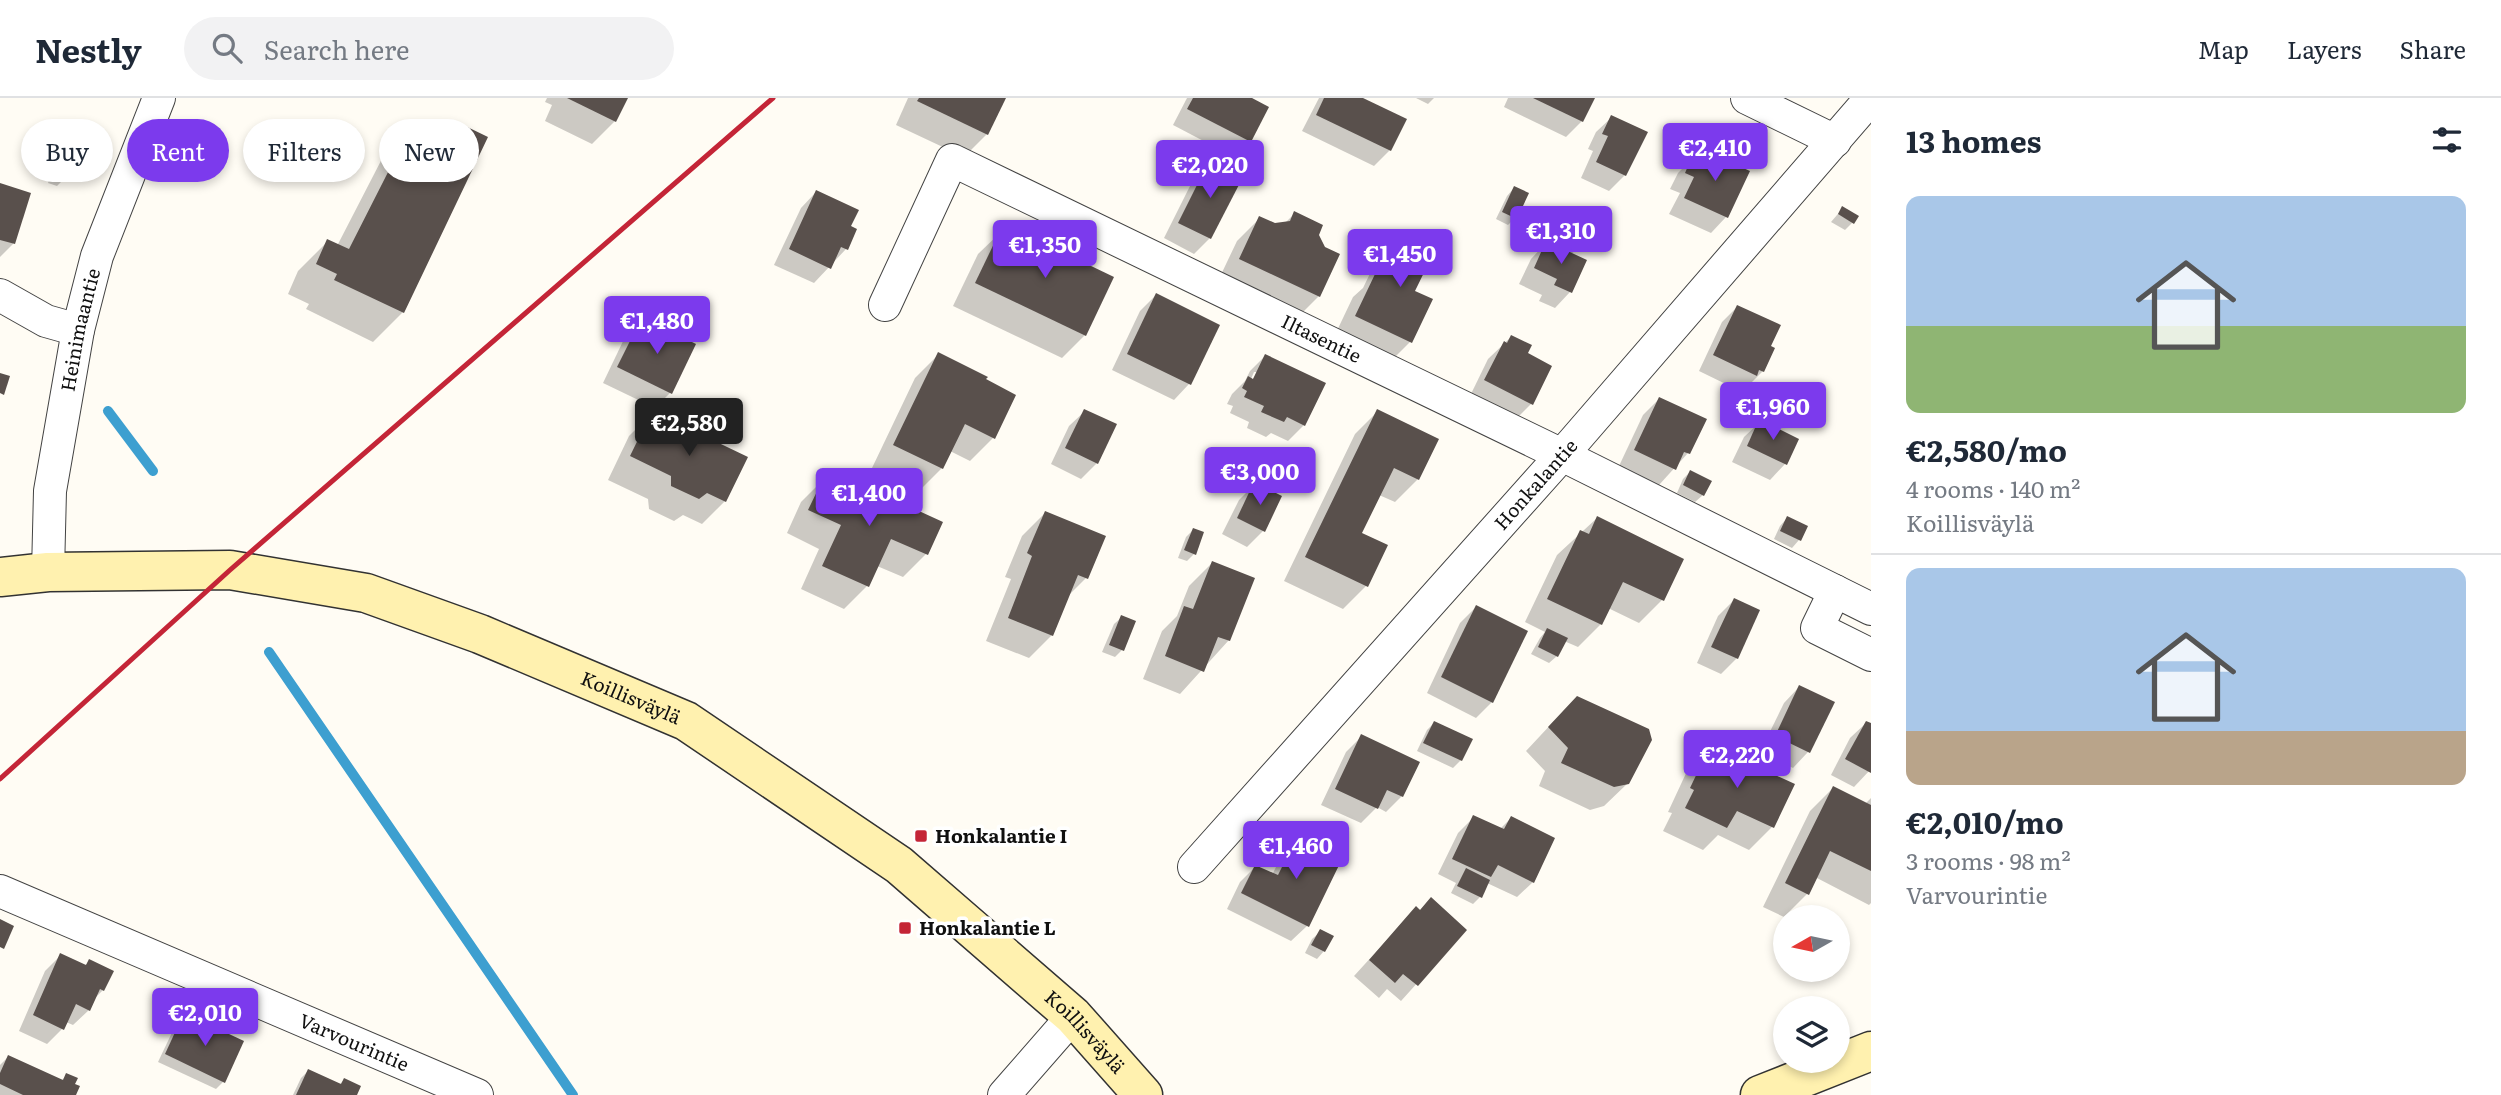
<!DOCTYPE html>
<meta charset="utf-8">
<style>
body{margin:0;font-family:Literata,serif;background:#f2f2f3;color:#1f2937;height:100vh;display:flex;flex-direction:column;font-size:26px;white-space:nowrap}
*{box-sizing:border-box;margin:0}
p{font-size:23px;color:#747a83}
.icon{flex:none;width:38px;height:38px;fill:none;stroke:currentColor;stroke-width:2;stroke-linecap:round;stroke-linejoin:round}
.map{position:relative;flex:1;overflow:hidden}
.panel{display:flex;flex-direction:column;background:#fff;width:630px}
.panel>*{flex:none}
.hud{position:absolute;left:21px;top:21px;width:665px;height:63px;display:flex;gap:14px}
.needle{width:46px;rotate:261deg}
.buttons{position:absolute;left:1773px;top:807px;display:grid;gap:14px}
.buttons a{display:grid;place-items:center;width:77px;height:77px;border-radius:50%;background:#fff;box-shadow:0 4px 10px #0003;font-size:35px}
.price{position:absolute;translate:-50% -60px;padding:0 16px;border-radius:7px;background:#7c3aed;color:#fff;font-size:23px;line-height:46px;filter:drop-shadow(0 2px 4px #0008)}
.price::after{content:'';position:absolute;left:50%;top:42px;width:21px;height:16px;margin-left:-10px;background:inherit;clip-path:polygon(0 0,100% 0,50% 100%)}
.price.active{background:#222;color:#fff}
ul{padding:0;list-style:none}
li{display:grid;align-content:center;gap:14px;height:371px;padding:0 35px}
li+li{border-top:2px solid #e0e1e3}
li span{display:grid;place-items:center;height:217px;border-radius:14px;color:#555}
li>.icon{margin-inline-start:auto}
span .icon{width:126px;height:126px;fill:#fffc;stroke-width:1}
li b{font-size:30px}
h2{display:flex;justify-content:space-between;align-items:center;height:84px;padding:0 35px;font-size:30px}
.tag{padding:0 24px;border-radius:32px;background:#fff;box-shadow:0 4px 10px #0003;font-size:24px;line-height:63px}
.tag.active{background:#7c3aed;color:#fff}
header{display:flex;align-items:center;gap:42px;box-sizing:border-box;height:98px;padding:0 35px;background:#fff;border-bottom:2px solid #e0e1e3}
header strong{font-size:33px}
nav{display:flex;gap:38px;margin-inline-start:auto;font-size:24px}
.search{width:490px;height:63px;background:#f2f2f3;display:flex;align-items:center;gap:18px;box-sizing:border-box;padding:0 24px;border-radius:38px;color:#747a83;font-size:26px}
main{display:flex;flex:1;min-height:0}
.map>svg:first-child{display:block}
.shadow{fill:#0003;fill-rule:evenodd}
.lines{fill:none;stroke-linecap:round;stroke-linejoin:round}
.stream{stroke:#3d9fd0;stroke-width:10}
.building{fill:#59504c}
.street-casing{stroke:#434343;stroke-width:34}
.secondary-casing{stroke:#323232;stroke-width:41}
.street{stroke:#fff;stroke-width:32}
.secondary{stroke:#fff1af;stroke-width:38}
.rail{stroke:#c42537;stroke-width:5}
.poi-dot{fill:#c42537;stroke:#fff;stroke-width:2.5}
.labels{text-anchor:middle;stroke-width:7;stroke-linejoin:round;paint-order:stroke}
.street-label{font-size:19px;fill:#101010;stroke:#fff}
.poi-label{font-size:19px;font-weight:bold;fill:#101010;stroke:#fff;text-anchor:start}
</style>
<header>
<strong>Nestly</strong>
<div class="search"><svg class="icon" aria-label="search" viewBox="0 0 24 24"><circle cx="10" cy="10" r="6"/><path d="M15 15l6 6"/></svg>Search here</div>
<nav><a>Map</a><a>Layers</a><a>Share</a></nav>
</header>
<main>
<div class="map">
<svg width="1871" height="997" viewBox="0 0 1871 997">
<rect width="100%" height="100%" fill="#fffcf4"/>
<g class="shadow">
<polygon points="547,0 626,0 615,23 592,46 545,23 552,7 545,4"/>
<polygon points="908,0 1004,0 987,36 964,59 896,27"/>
<polygon points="1187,0 1248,0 1249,43 1234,59 1173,27"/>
<polygon points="1319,0 1359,0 1390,52 1374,68 1302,33"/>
<polygon points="1416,0 1434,0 1428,6"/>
<polygon points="1508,0 1593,0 1582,23 1566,39 1504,9"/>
<polygon points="1612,19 1625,77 1609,93 1581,80 1593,53 1588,51 1596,34"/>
<polygon points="415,23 446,38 458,26 403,214 373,244 306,211 309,206 288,196 298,173 328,143 337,148 386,53"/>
<polygon points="1706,55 1726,119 1711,135 1669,116 1680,95 1670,91 1678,75 1694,59 1699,62"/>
<polygon points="1209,65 1210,140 1194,156 1164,140 1194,80"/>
<polygon points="60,66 64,81 57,88 48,85 52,73"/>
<polygon points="0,87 29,96 13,146 0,159"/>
<polygon points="1514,90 1515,120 1508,127 1496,121 1507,98"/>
<polygon points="816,94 848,129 846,151 814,185 774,167 801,110"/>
<polygon points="1843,110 1852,125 1845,132 1831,124"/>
<polygon points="1295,115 1317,137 1319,198 1296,221 1217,185 1237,143 1260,120 1275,126 1285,125"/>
<polygon points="1561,129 1579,149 1571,156 1585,163 1570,194 1555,210 1539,203 1542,197 1519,186 1531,161 1546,145 1549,147 1553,137"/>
<polygon points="1002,133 1085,237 1062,260 953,208 978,156"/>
<polygon points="1402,134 1413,194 1410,244 1387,267 1333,241 1353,199 1363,190 1379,157"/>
<polygon points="1156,197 1218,228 1189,286 1174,302 1112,272 1140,213"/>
<polygon points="1737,209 1769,249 1763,273 1747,289 1744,288 1740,293 1699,273 1722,224"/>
<polygon points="642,221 670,295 655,310 603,285 626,237"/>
<polygon points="1511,239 1526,256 1531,306 1516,321 1470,298 1488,261"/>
<polygon points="938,257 993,340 970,363 950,353 942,370 919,393 872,370 915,280"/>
<path d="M1265 258 1304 327 1288 343 1271 335 1266 339 1247 330 1249 324 1230 315 1233 308 1227 306 1232 296 1245 283 1250 273ZM1254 274H1258L1248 288Z"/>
<polygon points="1659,301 1688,355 1659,387 1619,368 1643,317"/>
<polygon points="1085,313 1097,365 1081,381 1051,366 1069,328"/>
<polygon points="1378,313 1418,381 1395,404 1379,397 1360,436 1366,488 1343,511 1284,483 1355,336"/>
<polygon points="652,315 725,403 702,426 683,417 674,423 649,411 648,401 608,382 629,338"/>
<polygon points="1760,324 1797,342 1785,366 1770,382 1732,364 1744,339"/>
<polygon points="1690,374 1703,397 1695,404 1677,395 1683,381"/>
<polygon points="824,381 854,395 861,388 941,425 926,456 903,479 877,468 867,488 844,511 801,491 819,451 787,435 801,404"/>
<polygon points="1255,386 1280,399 1263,433 1247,449 1222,436 1239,402"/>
<polygon points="1045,415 1086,480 1067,499 1052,537 1029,560 986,543 1011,481 1005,479 1022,438"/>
<polygon points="1597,420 1682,462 1662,502 1639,525 1608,510 1601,526 1578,549 1564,543 1557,558 1549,565 1531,556 1540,540 1545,534 1525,524 1557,457"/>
<polygon points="1787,420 1799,442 1792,450 1774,441 1780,428"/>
<polygon points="1193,432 1194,456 1187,463 1178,460 1186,439"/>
<polygon points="1212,465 1229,542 1180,596 1143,581 1162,533 1177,518 1189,488"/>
<polygon points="1734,502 1737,560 1721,576 1697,565 1718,518"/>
<polygon points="1476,509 1492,604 1476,620 1427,595 1460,525"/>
<polygon points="1122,519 1122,552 1115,559 1102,554 1114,526"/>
<polygon points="1799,589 1832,604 1808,654 1793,670 1760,654 1784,605"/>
<polygon points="1554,623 1628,685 1604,708 1590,712 1539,688 1545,673 1526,653"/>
<polygon points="1434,625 1470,641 1461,662 1453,670 1417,653 1427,632"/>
<polygon points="1866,625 1871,627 1871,671 1854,689 1831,677 1850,640"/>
<polygon points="1362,638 1402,698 1386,714 1377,709 1361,725 1321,707 1346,654"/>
<polygon points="1711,648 1792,687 1772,729 1749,752 1718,737 1703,752 1663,733 1672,715 1668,714 1688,671"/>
<polygon points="1833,690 1865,706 1871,700 1871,805 1869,807 1815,779 1807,796 1784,819 1763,809 1810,713"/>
<polygon points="1474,719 1500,731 1511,720 1533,784 1517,799 1487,785 1480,799 1473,806 1451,795 1456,785 1438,776 1458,735"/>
<polygon points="1298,739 1307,828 1291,843 1227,811 1240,784 1255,769 1272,777 1283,755"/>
<polygon points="1416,810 1465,832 1401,903 1387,891 1379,900 1354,878"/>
<polygon points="1320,834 1324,853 1317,861 1305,855 1312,841"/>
<polygon points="61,857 84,868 89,864 103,892 93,902 89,912 73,927 66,924 62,931 47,946 19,933 45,873"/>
<polygon points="185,917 223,984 216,991 158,964 177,924"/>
<polygon points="8,959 61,983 67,977 73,987 74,997 0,997 0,967"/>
<polygon points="308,973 339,987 344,982 355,997 293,997 301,980"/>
</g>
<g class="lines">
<g class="stream">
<polyline points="108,313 153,373"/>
<polyline points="269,554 573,997"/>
</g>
</g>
<g class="building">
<polygon points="567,0 628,0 616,24"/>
<polygon points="919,0 1006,0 988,37 917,3"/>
<polygon points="1193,0 1252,0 1269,9 1251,44 1187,11"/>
<polygon points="1324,0 1363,0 1407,21 1391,53 1316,17"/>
<polygon points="1533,0 1595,0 1583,24"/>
<polygon points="1611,17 1648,34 1626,78 1596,64 1608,38 1602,36"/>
<polygon points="415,21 451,38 457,24 488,39 404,215 334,182 337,176 316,166 327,141 349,151"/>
<polygon points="1705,53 1750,73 1728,120 1684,100 1694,79 1685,75 1693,57 1702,61"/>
<polygon points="1209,63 1243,79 1211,141 1178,125"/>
<polygon points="59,64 70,67 66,82 55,78"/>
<polygon points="0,85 31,95 15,146 0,142"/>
<polygon points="1514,88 1529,95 1517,121 1502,114"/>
<polygon points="816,92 859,112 851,128 857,131 848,152 841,149 831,171 789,151"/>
<polygon points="1842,108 1859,118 1854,126 1838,116"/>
<polygon points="1294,113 1323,127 1319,137 1325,149 1340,156 1320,199 1239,161 1259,118 1275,125 1290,123"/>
<polygon points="1560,127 1585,136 1580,149 1555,140"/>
<polygon points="1010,129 1114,179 1086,238 975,185 1001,131"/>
<polygon points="1401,131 1437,148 1415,193 1433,201 1412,245 1355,218 1376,174 1380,176"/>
<polygon points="1546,143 1587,162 1572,195 1554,187 1557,181 1534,170"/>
<polygon points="1156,195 1220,227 1191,287 1127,256"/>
<polygon points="1737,207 1781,227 1771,248 1775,250 1764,274 1759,272 1757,278 1713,257"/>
<polygon points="642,219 696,246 672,296 617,269"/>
<polygon points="1511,237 1532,247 1528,255 1552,268 1533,307 1484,282 1504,243 1507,245"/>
<polygon points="938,254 988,279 986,281 1016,297 995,341 965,326 943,371 893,347"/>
<polygon points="1265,256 1326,285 1305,328 1287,319 1284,324 1261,314 1264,308 1244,299 1247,293 1242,290 1248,278 1253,281"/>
<polygon points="0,275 10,278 4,297 0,295"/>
<polygon points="1659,299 1707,321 1690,356 1684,354 1676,372 1634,352"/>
<polygon points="1084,311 1117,326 1098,366 1065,350"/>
<polygon points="1377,311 1439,341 1419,382 1394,370 1362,435 1388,447 1368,489 1305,459"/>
<polygon points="652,313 748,359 726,404 707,395 699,401 671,388 671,378 630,358"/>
<polygon points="1759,321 1799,341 1787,367 1747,348"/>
<polygon points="1690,372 1712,383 1704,398 1683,387"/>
<polygon points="824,379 857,394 860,386 943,424 928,457 891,441 869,489 822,468 841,427 808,412"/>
<polygon points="1254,384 1282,398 1265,434 1237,420"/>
<polygon points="1045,413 1106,438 1088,481 1078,477 1053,538 1008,520 1032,458 1027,455"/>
<polygon points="1597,418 1684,461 1664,503 1623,484 1602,527 1547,501 1580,432 1589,436"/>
<polygon points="1787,418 1808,428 1801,443 1780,433"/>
<polygon points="1193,430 1204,434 1196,457 1184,452"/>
<polygon points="1212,463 1255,480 1230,543 1218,539 1204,574 1165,558 1184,508 1193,511"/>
<polygon points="1734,500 1760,512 1738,561 1711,549"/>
<polygon points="1476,507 1528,533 1493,605 1441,579"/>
<polygon points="1121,517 1136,523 1124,553 1109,547"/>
<polygon points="1547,530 1568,540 1558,559 1538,549"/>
<polygon points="1799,587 1835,604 1810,655 1775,638"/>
<polygon points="1577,598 1649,631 1652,642 1629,686 1614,689 1561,665 1568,650 1548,629"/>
<polygon points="1434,623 1473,641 1462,663 1423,645"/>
<polygon points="1866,623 1871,625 1871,675 1845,661"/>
<polygon points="1361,636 1420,664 1403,699 1387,692 1378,711 1335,691"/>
<polygon points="1711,646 1730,655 1734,653 1748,659 1749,665 1795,686 1774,730 1737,713 1727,730 1685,710 1694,692 1690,690"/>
<polygon points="1833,688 1871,707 1871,773 1830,753 1809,797 1785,785"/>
<polygon points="1473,717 1504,731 1511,718 1555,740 1534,785 1498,767 1491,779 1452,761"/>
<polygon points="1298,737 1343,759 1309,829 1241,795 1255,767 1278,777"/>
<polygon points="1466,770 1490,782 1482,800 1457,788"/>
<polygon points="1431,799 1467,832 1418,888 1403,876 1395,885 1369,862 1416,808 1420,812"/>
<polygon points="0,821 14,828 4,851 0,849"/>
<polygon points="1320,831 1334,838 1325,854 1311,847"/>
<polygon points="60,855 86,867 89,861 114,873 104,893 100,891 90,913 76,906 64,932 33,917"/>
<polygon points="184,915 244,943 225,985 165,956"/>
<polygon points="8,957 63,982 66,975 78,980 75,986 80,988 76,997 23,997 0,986 0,975"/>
<polygon points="308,971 341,986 344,980 361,988 357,997 296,997"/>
</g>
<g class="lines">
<defs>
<g id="street">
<polyline points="1747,0 1835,43"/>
<polyline points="0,197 46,223 78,232"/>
<path id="s1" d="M885 207 952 62 1562 357 1871 511"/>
<path id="s2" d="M48 474 50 393 78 232 97 158 159 0"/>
<polyline points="1835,493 1817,530 1871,557"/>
<path id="s3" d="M1194 769 1562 357 1871 0"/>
<path id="s4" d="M0 793 477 997"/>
<polyline points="1004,997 1073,918"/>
</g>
<g id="secondary">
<path id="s5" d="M0 479 48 474 230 472 366 495 480 536 686 623 899 767 1073 918 1143 997"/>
<polyline points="1760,997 1871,953"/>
</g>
</defs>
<use href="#street" class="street-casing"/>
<use href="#secondary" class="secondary-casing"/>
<use href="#street" class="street"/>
<use href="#secondary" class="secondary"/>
<polyline class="rail" points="0,681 230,472 773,0"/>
</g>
<g class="poi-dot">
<rect x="914" y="731" width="14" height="14" rx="3.5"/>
<rect x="898" y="823" width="14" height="14" rx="3.5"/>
</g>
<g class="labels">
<g class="street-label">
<text dy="7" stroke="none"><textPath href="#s2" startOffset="245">Heinimaantie</textPath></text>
<text dy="7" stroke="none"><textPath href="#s1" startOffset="570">Iltasentie</textPath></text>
<text dy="7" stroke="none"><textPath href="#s3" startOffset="513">Honkalantie</textPath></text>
<text dy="7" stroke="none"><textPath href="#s5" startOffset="653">Koillisväylä</textPath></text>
<text dy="7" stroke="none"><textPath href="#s5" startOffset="1220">Koillisväylä</textPath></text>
<text dy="7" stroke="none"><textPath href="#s4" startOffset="385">Varvourintie</textPath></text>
</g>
<g class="poi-label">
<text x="935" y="745">Honkalantie I</text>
<text x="919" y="837">Honkalantie L</text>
</g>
</g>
</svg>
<div class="buttons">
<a><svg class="needle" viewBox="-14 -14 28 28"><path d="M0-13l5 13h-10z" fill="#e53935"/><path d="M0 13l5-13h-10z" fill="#747a83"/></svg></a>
<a><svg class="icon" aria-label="layers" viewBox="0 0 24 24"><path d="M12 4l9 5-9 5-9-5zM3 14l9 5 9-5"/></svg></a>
</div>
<b class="price" style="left:1715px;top:85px">€2,410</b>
<b class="price" style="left:1210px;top:102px">€2,020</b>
<b class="price" style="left:1561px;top:168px">€1,310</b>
<b class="price" style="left:1045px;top:182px">€1,350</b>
<b class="price" style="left:1400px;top:191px">€1,450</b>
<b class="price" style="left:657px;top:258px">€1,480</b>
<b class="price" style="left:1773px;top:344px">€1,960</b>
<b class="price active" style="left:689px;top:360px">€2,580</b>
<b class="price" style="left:1260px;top:409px">€3,000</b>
<b class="price" style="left:869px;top:430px">€1,400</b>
<b class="price" style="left:1737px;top:692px">€2,220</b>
<b class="price" style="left:1296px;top:783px">€1,460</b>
<b class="price" style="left:205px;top:950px">€2,010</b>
<div class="hud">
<a class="tag">Buy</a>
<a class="tag active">Rent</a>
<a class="tag">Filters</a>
<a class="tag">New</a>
</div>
</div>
<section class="panel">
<h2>13 homes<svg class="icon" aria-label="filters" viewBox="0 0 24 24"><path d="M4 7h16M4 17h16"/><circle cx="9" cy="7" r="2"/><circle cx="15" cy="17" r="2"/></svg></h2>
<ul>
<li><span style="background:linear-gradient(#a9c7e8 60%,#8fb573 0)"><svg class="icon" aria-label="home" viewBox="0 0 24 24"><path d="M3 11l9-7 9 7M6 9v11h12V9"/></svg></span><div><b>€2,580/mo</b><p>4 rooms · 140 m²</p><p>Koillisväylä</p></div></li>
<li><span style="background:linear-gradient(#a9c7e8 75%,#b9a48a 0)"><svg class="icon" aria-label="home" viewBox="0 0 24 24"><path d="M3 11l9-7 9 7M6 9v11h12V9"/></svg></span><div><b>€2,010/mo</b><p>3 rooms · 98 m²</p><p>Varvourintie</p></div></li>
</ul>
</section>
</main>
